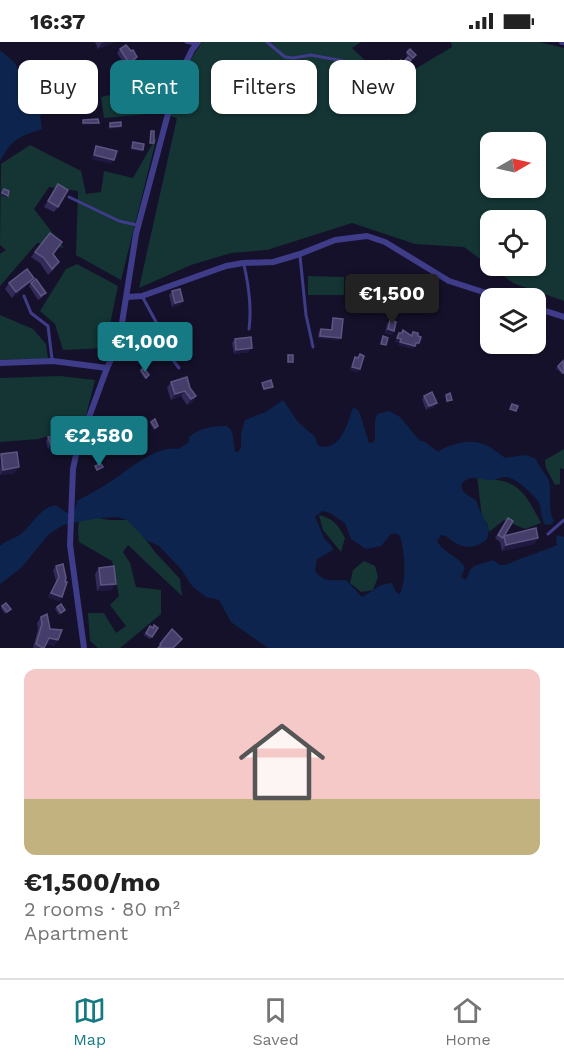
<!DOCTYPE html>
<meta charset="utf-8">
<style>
body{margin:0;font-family:"Work Sans",sans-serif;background:#f6f6f6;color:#222;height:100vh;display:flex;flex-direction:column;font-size:22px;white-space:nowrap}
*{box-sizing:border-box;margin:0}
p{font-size:20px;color:#767676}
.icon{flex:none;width:33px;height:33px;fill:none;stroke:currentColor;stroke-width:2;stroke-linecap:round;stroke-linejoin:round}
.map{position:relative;height:606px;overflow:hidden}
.side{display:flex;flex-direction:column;background:#fff;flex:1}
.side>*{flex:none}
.banner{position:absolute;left:18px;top:18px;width:528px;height:54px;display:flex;gap:12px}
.needle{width:39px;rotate:81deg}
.fabs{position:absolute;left:480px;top:90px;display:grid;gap:12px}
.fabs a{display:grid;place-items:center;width:66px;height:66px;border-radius:12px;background:#fff;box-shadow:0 2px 4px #0004;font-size:30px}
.price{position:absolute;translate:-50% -51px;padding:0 14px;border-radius:6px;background:#167a85;color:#fff;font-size:20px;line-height:39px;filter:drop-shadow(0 2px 3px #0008)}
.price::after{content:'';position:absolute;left:50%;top:36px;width:18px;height:14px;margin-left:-9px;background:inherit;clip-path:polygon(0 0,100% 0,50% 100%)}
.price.selected{background:#222;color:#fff}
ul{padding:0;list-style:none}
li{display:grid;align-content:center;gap:12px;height:318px;padding:0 24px}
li+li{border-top:2px solid #e0e0e0}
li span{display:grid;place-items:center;height:186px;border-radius:12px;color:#555}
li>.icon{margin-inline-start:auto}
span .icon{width:108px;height:108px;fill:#fffc;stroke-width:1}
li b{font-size:26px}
.chip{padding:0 21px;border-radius:12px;background:#fff;box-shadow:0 2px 4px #0004;font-size:21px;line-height:54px}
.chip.selected{background:#167a85;color:#fff}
.status{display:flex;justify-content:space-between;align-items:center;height:42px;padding:0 30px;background:#fff;direction:ltr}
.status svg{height:16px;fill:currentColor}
.dock{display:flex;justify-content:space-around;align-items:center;height:84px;border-top:2px solid #e0e0e0;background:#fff;font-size:16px;color:#767676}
.dock a{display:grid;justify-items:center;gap:3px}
.dock .selected{color:#167a85}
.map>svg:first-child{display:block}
.green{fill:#143534;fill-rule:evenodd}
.water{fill:#0d254e;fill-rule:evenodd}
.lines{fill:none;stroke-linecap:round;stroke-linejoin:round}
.lane{stroke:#3f3c8a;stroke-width:3}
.street{stroke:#3f3c8a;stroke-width:6}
.wall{fill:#332a59}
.shaded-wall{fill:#1f183f}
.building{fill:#453d6a;stroke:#5e5682;stroke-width:1.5}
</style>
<div class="status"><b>16:37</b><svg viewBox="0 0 49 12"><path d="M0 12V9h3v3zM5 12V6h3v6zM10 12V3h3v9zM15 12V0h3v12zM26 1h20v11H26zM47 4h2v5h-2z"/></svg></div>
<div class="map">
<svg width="564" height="606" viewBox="0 0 564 606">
<rect width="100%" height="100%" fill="#15112b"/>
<g class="green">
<path d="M202 0H361L352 6 390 42 452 5 451 0H539L564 6V259L513 241 464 205 415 202 352 181 267 208 231 211 191 223 139 246 177 76 160 71 104 76 101 55 177 38ZM490 100H536V146H490ZM490 178H536V224H490Z"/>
<polygon points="157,94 121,238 76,213 78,149 49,145 34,167 64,206 37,201 0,244 0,212 6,208 0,203 1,122 30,103 81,129 86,152 101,150 104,129 133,136"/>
<polygon points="77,222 118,244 105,306 63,308 55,282 40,269 66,227"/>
<polygon points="308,234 344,235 344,253 308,253"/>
<polygon points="0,273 33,287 46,302 48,317 0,318"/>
<polygon points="60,334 95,338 82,389 76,396 71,386 39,397 0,400 0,336"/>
<polygon points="564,407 564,427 560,426 560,442 555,443 546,426 545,418"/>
<path d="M477 434C487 438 497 437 506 440 525 446 532 465 541 481L525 487 504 478 489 490 487 481 482 475Z"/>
<path d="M319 473C334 477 338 483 345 496L341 510 323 488Z"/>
<polygon points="98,476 109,478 127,478 140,490 155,510 180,537 182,554 128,503 123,510 130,521 136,545 161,548 161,572 120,606 98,606 90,599 88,571 104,571 116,591 126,584 110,563 119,554 112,519 79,500 78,489 79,479"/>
<polygon points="364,519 375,524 378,535 373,548 361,550 350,541 353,528"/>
</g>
<g class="water">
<path d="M0 8 15 21 22 36 38 43 44 55 53 62 40 74 42 87C18 95 12 97 0 119Z"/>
<path d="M283 358 298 380 315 395 318 404C341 410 348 381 353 365L359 369 369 401H372L375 398V380L377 372 389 369 400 375 419 398 425 400 438 410C444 405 450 404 456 402 477 396 489 403 505 416L526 413 536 417C539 426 546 431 549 439 552 452 547 467 554 479L552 482 545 483C541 476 542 468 539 461 535 453 515 435 506 435 500 435 494 439 488 438 478 437 472 432 462 441 460 453 470 452 477 460 480 474 492 482 487 497 473 510 458 505 446 494L441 493 437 499C444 512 459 514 465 526L461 535 466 538 470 528 474 524 493 518 500 523H505C521 516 541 510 557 503L556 496 557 493 564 495V606H268L231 580 219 558 206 555 192 544 181 527 159 504 146 498 127 478 117 475 98 476 63 483 49 492 21 526 0 542V504C8 497 14 497 21 492 33 482 39 467 55 463L69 472 75 468 77 459C87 453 98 448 107 442 127 430 154 403 179 407L189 400V395C199 386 213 384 227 384L231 388 233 394 235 410H238L241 406V392L245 378 266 370ZM322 469 330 471 345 481 351 497 366 507 381 504 391 492 396 491 400 494C405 512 407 535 400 552L396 550 392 541C379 541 373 550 362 555L346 538C334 538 323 541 315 529L317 517 333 508 331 503 325 498 315 475Z"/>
</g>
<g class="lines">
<g class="lane">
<polyline points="186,0 195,2"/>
<polyline points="267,0 285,15 293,16 311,13 370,24 389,19"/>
<polyline points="69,155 119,179 137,183"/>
<polyline points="300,214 306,273 313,305"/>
<path d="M244 223C249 245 252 265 249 287"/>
<polyline points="24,254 31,271 48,284 52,317"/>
<polyline points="142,254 162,291 169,313 179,326"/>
<polyline points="548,492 564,478"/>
</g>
<g class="street">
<polyline points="562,0 564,0"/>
<polyline points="127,255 142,254 226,224 243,221 273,220 300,212 335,198 367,194 385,200 449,239 502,256"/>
<polyline points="536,266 564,275"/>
<polyline points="0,321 53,319 107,326"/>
<polyline points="84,606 70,503 73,427 77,408 107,326 119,300 136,192 177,38 192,8 198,0"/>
</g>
</g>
<g class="wall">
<polygon points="95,0 114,0 98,7"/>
<polygon points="120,7 131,9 137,15 135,18 126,24 117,11"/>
<polygon points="410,7 416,13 412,18 406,12"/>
<polygon points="411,18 400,30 395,25 398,22"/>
<polygon points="58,142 58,165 54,170 44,165"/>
<polygon points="50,191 55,226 48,233 40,221 31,215"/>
<polygon points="9,241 30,241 12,256 5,247"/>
<polygon points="31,241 43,255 38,258 29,244"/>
<polygon points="172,249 180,263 172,265 169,253"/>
<polygon points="333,276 341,296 339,298 318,296 319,289 321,287 331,288 332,278"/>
<polygon points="390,278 394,289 391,293 385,291 387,282"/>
<polygon points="235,297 249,310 234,312 232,301"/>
<polygon points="564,320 564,331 562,332 556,326"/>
<polygon points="141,328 149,333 145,337 140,330"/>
<polygon points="171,340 190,346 196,354 192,360 187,363 181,354 171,358 167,346"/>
<polygon points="424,354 437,361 434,365 426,368 422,357"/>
<polygon points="151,380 158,384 154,388 150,381"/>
<polygon points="48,395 69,401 48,407 46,399"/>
<polygon points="1,412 15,431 0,433"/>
<polygon points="508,476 504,494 538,496 534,502 502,509 500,500 495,496"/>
<polygon points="56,524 62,555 59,559 48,555 56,539 53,528"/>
<polygon points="99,526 112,548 97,549 95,532"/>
<polygon points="2,564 9,569 5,572 1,566"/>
<polygon points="57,565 65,568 59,573 55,567"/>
<polygon points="41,575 58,598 54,604 46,602 44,606 33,606 38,587 37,581"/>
<polygon points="150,584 153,586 158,586 150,597 144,593"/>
</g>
<g class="shaded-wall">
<polygon points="104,0 114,0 98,7 102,1"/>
<polygon points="137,15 135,18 126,24 129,21"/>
<polygon points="83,81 99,81 97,82 82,83"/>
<polygon points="121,84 120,86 108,87 110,85"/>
<polygon points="132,106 143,108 142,110 131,108"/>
<polygon points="94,113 114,118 111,122 91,117"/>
<polygon points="2,151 8,154 7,155 0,153"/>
<polygon points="34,236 30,241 12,256 16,250"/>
<polygon points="183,259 180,263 172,265 175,261"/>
<polygon points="388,287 394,289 391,293 385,291"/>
<polygon points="320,294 341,296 339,298 318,296"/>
<polygon points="397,296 401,297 398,301 394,300"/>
<polygon points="400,300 416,301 419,301 416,305 415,305 413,307 397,303"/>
<polygon points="252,306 249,310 234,312 236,308"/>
<polygon points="352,325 360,327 357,331 349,328"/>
<polygon points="185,349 181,354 171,358 175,352"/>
<polygon points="196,354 192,360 187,363 191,357"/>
<polygon points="437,361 434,365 426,368 429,364"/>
<polygon points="72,397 69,401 48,407 51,403"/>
<polygon points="19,425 15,431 0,433 3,428"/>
<polygon points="538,496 534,502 502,509 506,503"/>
<polygon points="116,542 112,548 97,549 101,543"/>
<polygon points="51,551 62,555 59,559 48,555"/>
<polygon points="49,596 58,598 54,604 45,602"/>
</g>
<g class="building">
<polygon points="126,3 131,9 133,8 137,15 129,21 120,7"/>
<polygon points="410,7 416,13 413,16 407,10"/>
<polygon points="408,15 411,18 403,27 398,22 401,18 403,20"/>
<polygon points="98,77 99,81 83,81 83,78"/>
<polygon points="121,80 121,84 110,85 110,81"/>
<polygon points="151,89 154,89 154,101 150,101"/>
<polygon points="133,100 144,102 143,108 132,106"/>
<polygon points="96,104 117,109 114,118 94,113"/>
<polygon points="58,142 68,148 58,165 48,159"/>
<polygon points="4,147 9,149 8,154 2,151"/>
<polygon points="50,191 62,200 53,212 59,220 52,227 44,216 35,210"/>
<polygon points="27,227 34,236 16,250 9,241"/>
<polygon points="36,237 46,251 41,254 31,241"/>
<polygon points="180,247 183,259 175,261 172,249"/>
<polygon points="333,276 343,277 341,296 320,294 321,287 332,288"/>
<polygon points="390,278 396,280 394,289 388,287"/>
<polygon points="403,288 412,294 413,290 418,291 418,294 421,295 419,301 416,301 415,304 400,300 401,297 397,296 399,291 402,291"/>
<polygon points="383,294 388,296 386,303 381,302"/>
<polygon points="251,295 252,306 236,308 235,297"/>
<polygon points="360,312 364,314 360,327 352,325 355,315 358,316"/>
<rect x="288" y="313" width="5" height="7"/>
<polygon points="563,319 564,330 563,331 558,324"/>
<polygon points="144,326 149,333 146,336 141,328"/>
<polygon points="187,335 190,346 196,354 191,357 185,349 175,352 171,340"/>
<polygon points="271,338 273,345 264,347 262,341"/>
<polygon points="432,350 437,361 429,364 424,354"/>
<polygon points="450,351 452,358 447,359 446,353"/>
<polygon points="512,362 518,364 516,369 510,367"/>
<polygon points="155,377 158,384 155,386 151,380"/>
<polygon points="69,389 72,397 51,403 48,395"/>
<polygon points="117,399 119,405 113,408 110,402"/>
<polygon points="17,410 19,425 3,428 1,412"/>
<polygon points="101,422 103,425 97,428 95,424"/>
<polygon points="508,476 513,479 503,496 498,493"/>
<polygon points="536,486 538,496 506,503 504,494"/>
<polygon points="63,522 66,536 65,540 67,540 62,555 51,551 59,535 56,524"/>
<polygon points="114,524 116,542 101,543 99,526"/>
<polygon points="6,561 11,567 7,570 2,564"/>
<polygon points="61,562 65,568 61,571 57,565"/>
<polygon points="47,572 50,587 62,588 58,598 49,596 44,606 43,606 36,602 42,582 41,575"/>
<polygon points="154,583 158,586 152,595 146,591 150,584 153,586"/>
<polygon points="172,587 182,597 173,606 158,606 161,603 160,602"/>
</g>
</svg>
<div class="fabs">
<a><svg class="needle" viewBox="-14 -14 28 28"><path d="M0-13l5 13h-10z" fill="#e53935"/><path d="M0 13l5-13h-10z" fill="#767676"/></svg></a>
<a><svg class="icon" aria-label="locate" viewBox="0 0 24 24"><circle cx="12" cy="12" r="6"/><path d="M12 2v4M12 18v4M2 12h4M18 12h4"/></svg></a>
<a><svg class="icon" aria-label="layers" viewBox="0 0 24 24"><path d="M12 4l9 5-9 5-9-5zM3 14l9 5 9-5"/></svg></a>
</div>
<b class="price selected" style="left:392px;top:283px">€1,500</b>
<b class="price" style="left:145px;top:331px">€1,000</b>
<b class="price" style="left:99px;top:425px">€2,580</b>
<div class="banner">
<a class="chip">Buy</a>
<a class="chip selected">Rent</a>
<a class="chip">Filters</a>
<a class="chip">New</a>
</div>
</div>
<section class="side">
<ul>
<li><span style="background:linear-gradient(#f6c9c9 70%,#c2b280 0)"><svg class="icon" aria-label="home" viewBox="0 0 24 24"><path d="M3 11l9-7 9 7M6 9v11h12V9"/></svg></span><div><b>€1,500/mo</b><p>2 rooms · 80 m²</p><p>Apartment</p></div></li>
</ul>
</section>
<nav class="dock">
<a class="selected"><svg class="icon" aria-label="map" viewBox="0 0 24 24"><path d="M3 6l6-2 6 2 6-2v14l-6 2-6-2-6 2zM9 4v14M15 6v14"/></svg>Map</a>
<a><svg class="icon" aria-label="saved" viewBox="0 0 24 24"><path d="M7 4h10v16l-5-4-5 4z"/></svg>Saved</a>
<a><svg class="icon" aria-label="home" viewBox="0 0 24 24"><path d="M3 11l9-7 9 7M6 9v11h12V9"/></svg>Home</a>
</nav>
